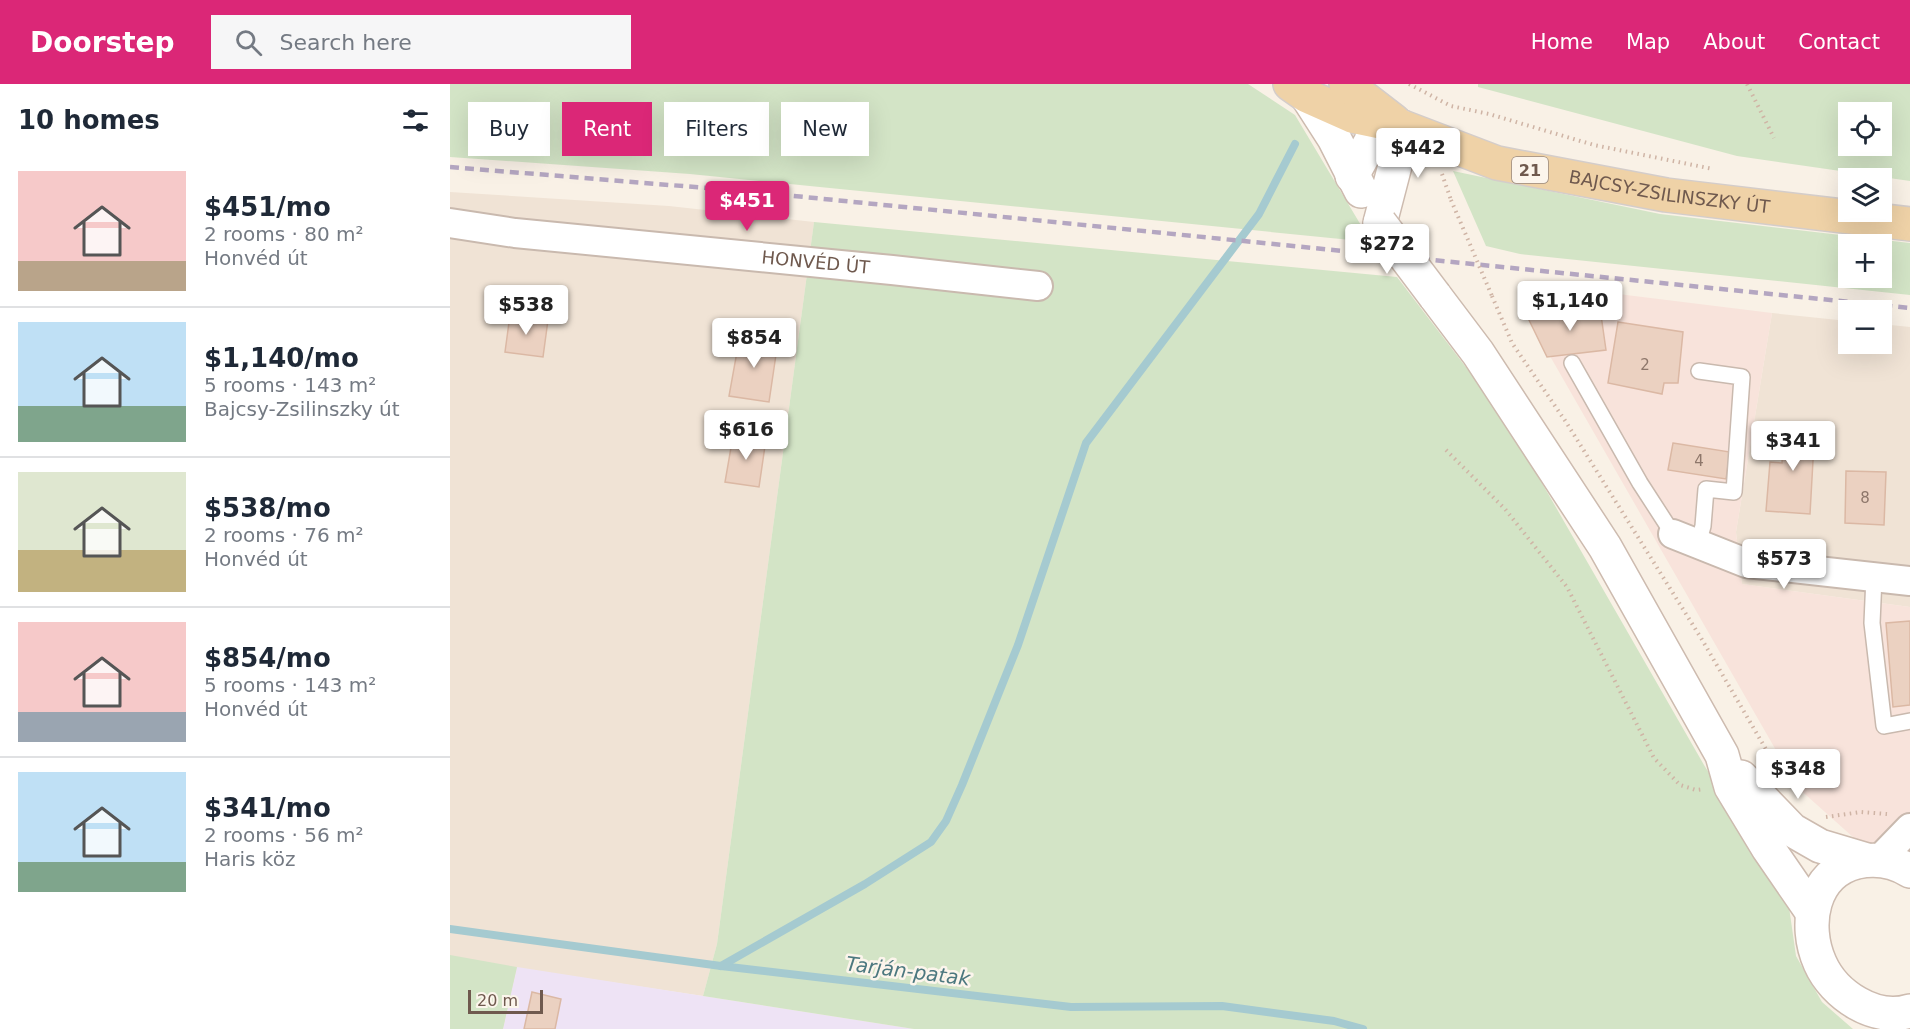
<!DOCTYPE html>
<meta charset="utf-8">
<style>
body{margin:0;font-family:"DejaVu Sans",sans-serif;background:#f6f6f7;color:#1f2937;height:100vh;display:flex;flex-direction:column;font-size:22px;white-space:nowrap}
*{box-sizing:border-box;margin:0}
p{font-size:20px;color:#747a83}
.icon{flex:none;width:33px;height:33px;fill:none;stroke:currentColor;stroke-width:2;stroke-linecap:round;stroke-linejoin:round}
.map{position:relative;flex:1;overflow:hidden}
.side{display:flex;flex-direction:column;background:#fff;width:450px}
.side>*{flex:none}
.hud{position:absolute;left:18px;top:18px;width:570px;height:54px;display:flex;gap:12px}
.buttons{position:absolute;left:1388px;top:18px;display:grid;gap:12px}
.buttons a{display:grid;place-items:center;width:54px;height:54px;border-radius:0px;background:#fff;box-shadow:0 6px 24px #0002;font-size:30px}
.scale{position:absolute;left:18px;bottom:15px;width:75px;box-sizing:border-box;padding-left:6px;border:3px solid #6f594e;border-top:0;font-size:16px;line-height:21px;white-space:nowrap;color:#6f594e;-webkit-text-stroke:4px #fcf5ec;paint-order:stroke}
.price{position:absolute;translate:-50% -51px;padding:0 14px;border-radius:6px;background:#fff;color:#222;font-size:20px;line-height:39px;filter:drop-shadow(0 2px 3px #0008)}
.price::after{content:'';position:absolute;left:50%;top:36px;width:18px;height:14px;margin-left:-9px;background:inherit;clip-path:polygon(0 0,100% 0,50% 100%)}
.price.on{background:#db2777;color:#fff}
ul{padding:0;list-style:none}
li{display:flex;align-items:center;gap:18px;height:150px;padding:0 18px}
li+li{border-top:2px solid #e0e1e3}
li span{display:grid;place-items:center;flex:none;width:168px;height:120px;border-radius:0px;color:#555}
li>.icon{margin-inline-start:auto}
span .icon{width:72px;height:72px;fill:#fffc;stroke-width:1}
li b{font-size:26px}
h2{display:flex;justify-content:space-between;align-items:center;height:72px;padding:0 18px;font-size:26px}
.tag{padding:0 21px;border-radius:0px;background:#fff;box-shadow:0 6px 24px #0002;font-size:21px;line-height:54px}
.tag.on{background:#db2777;color:#fff}
header{display:flex;align-items:center;gap:36px;box-sizing:border-box;height:84px;padding:0 30px;background:#db2777;color:#fff}
header strong{font-size:28px}
nav{display:flex;gap:33px;margin-inline-start:auto;font-size:21px}
.search{width:420px;height:54px;background:#f6f6f7;display:flex;align-items:center;gap:15px;box-sizing:border-box;padding:0 21px;border-radius:0px;color:#747a83;font-size:22px}
main{display:flex;flex:1;min-height:0}
.map>svg:first-child{display:block}
.residential{fill:#f0e3d5}
.commercial{fill:#f8e3db}
.education{fill:#eee3f5}
.green{fill:#d3e4c6;fill-rule:evenodd}
.lines{fill:none;stroke-linecap:round;stroke-linejoin:round}
.stream{stroke:#a5cad0;stroke-width:8}
.building{fill:#ebd1c1;stroke:#dbb8a4;stroke-width:1.5}
.lane-casing{stroke:#c9b9ae;stroke-width:18}
.street-casing{stroke:#c9b9ae;stroke-width:32}
.secondary-casing{stroke:#cdbbaf;stroke-width:36}
.primary-casing{stroke:#d4cdca;stroke-width:36}
.path{stroke:#cfb4a5;stroke-width:4;stroke-dasharray:1.5 4.5;stroke-linecap:butt}
.lane{stroke:#fff;stroke-width:15}
.street{stroke:#fff;stroke-width:28}
.secondary{stroke:#fff;stroke-width:33}
.primary{stroke:#efd2a7;stroke-width:33}
.rail{stroke:#b4a6c1;stroke-width:4.5;stroke-dasharray:9 6;stroke-linecap:butt}
.secondary-bridge-casing{stroke:#cdbbaf;stroke-width:36;stroke-linecap:butt}
.path-bridge{stroke:#cfb4a5;stroke-width:4;stroke-dasharray:1.5 4.5;stroke-linecap:butt}
.secondary-bridge{stroke:#fff;stroke-width:33}
.labels{text-anchor:middle;stroke-width:5;stroke-linejoin:round;paint-order:stroke}
.number-label{font-size:15px;fill:#8e776b}
.shield{fill:#fcf5ec;stroke:#99887d;stroke-width:1.5}
.shield-label{font-size:16px;font-weight:bold;fill:#6f594e}
.street-label{font-size:18px;fill:#6f594e;stroke:#fcf5ec}
.water-label{font-size:20px;font-style:italic;fill:#4c787f;stroke:#fcf5ec}
</style>
<header>
<strong>Doorstep</strong>
<div class="search"><svg class="icon" aria-label="search" viewBox="0 0 24 24"><circle cx="10" cy="10" r="6"/><path d="M15 15l6 6"/></svg>Search here</div>
<nav><a>Home</a><a>Map</a><a>About</a><a>Contact</a></nav>
</header>
<main>
<section class="side">
<h2>10 homes<svg class="icon" aria-label="filters" viewBox="0 0 24 24"><path d="M4 7h16M4 17h16"/><circle cx="9" cy="7" r="2"/><circle cx="15" cy="17" r="2"/></svg></h2>
<ul>
<li><span style="background:linear-gradient(#f6c9c9 75%,#b9a48a 0)"><svg class="icon" aria-label="home" viewBox="0 0 24 24"><path d="M3 11l9-7 9 7M6 9v11h12V9"/></svg></span><div><b>$451/mo</b><p>2 rooms · 80 m²</p><p>Honvéd út</p></div></li>
<li><span style="background:linear-gradient(#bfe0f5 70%,#7fa58c 0)"><svg class="icon" aria-label="home" viewBox="0 0 24 24"><path d="M3 11l9-7 9 7M6 9v11h12V9"/></svg></span><div><b>$1,140/mo</b><p>5 rooms · 143 m²</p><p>Bajcsy-Zsilinszky út</p></div></li>
<li><span style="background:linear-gradient(#dfe7d0 65%,#c2b280 0)"><svg class="icon" aria-label="home" viewBox="0 0 24 24"><path d="M3 11l9-7 9 7M6 9v11h12V9"/></svg></span><div><b>$538/mo</b><p>2 rooms · 76 m²</p><p>Honvéd út</p></div></li>
<li><span style="background:linear-gradient(#f6c9c9 75%,#9aa5b1 0)"><svg class="icon" aria-label="home" viewBox="0 0 24 24"><path d="M3 11l9-7 9 7M6 9v11h12V9"/></svg></span><div><b>$854/mo</b><p>5 rooms · 143 m²</p><p>Honvéd út</p></div></li>
<li><span style="background:linear-gradient(#bfe0f5 75%,#7fa58c 0)"><svg class="icon" aria-label="home" viewBox="0 0 24 24"><path d="M3 11l9-7 9 7M6 9v11h12V9"/></svg></span><div><b>$341/mo</b><p>2 rooms · 56 m²</p><p>Haris köz</p></div></li>
</ul>
</section>
<div class="map">
<svg width="1460" height="945" viewBox="0 0 1460 945">
<rect width="100%" height="100%" fill="#f9f1e6"/>
<g class="residential">
<polygon points="0,108 219,122 364,138 267,860 253,912 67,884 53,945 0,945"/>
<polygon points="1322,229 1398,237 1398,260 1431,260 1431,240 1460,243 1460,523 1292,500 1286,448"/>
</g>
<polygon class="commercial" points="1160,209 1322,229 1286,448 1292,500 1460,523 1460,804 1347,703 1069,218"/>
<polygon class="education" points="67,883 464,945 53,945"/>
<g class="green">
<polygon points="0,0 798,0 845,31 921,158 240,90 0,73"/>
<path d="M1028 0H1460V97L1287 72 1028 3ZM1431 28V62H1398V28Z"/>
<path d="M1003 87 1210 130 1460 159V211L1070 170 1036 162ZM1398 160H1431V194H1398Z"/>
<polygon points="364,138 947,193 1054,333 1254,681 1338,816 1346,872 1372,918 1403,945 464,945 253,912 267,860"/>
<polygon points="0,871 67,883 53,945 0,945"/>
</g>
<g class="lines">
<g class="stream">
<polyline points="0,845 271,882 621,923 772,922 884,937 913,945"/>
<polyline points="271,882 415,800 481,758 496,737 512,701 568,561 636,359 809,130 845,60"/>
</g>
</g>
<g class="building">
<polygon points="1150,224 1156,266 1097,273 1077,232"/>
<polygon points="60,231 98,236 93,273 55,268"/>
<polygon points="1168,238 1233,248 1228,299 1214,299 1212,310 1158,299"/>
<polygon points="290,251 328,257 319,318 279,312"/>
<polygon points="1334,339 1365,341 1360,430 1316,427 1320,378 1332,379"/>
<polygon points="283,352 316,355 309,403 275,398"/>
<polygon points="1223,359 1280,368 1276,395 1218,386"/>
<polygon points="1396,387 1436,388 1434,441 1395,439"/>
<polygon points="1460,537 1460,621 1443,623 1436,539"/>
<polygon points="82,908 111,915 105,945 74,945"/>
</g>
<g class="lines">
<defs>
<g id="lane">
<polyline points="1122,279 1190,399 1223,450"/>
<polyline points="1248,460 1253,442 1256,405 1284,408 1292,293 1249,287"/>
<polyline points="1424,493 1422,539 1434,642 1460,637"/>
</g>
<g id="street">
<path id="s1" d="M0 139 65 149 442 186 588 202"/>
<polyline points="1223,450 1296,479 1460,497"/>
<polyline points="1429,776 1460,744"/>
</g>
<g id="secondary">
<polyline points="857,12 884,54 911,107"/>
<polyline points="902,92 921,57 930,46 950,42 948,70 930,139"/>
<polyline points="985,212 1028,269 1155,463 1272,671 1281,703 1318,764 1362,828"/>
<polyline points="1291,693 1342,746 1370,762 1417,776"/>
<path d="M1460 787C1444 777 1426 774 1407 778 1362 789 1353 841 1370 879 1384 911 1425 938 1460 927"/>
</g>
<g id="primary">
<path id="s2" d="M840 0 857 12 902 32 950 42 1047 79 1216 111 1460 140"/>
<polyline points="896,0 944,37"/>
</g>
</defs>
<use href="#lane" class="lane-casing"/>
<use href="#street" class="street-casing"/>
<use href="#secondary" class="secondary-casing"/>
<use href="#primary" class="primary-casing"/>
<g class="path">
<polyline points="959,0 1001,22 1039,30 1144,61 1263,85"/>
<polyline points="1297,0 1324,54"/>
<polyline points="992,90 1001,116"/>
<polyline points="1042,212 1062,259 1116,338 1251,554 1331,691"/>
<polyline points="996,366 1055,425 1117,503 1204,674 1230,701 1246,706 1254,705"/>
<polyline points="1376,733 1411,728 1437,730"/>
</g>
<use href="#lane" class="lane"/>
<use href="#street" class="street"/>
<use href="#secondary" class="secondary"/>
<use href="#primary" class="primary"/>
<polyline class="rail" points="0,83 305,108 1460,224"/>
<defs>
<polyline id="secondary-bridge" points="930,139 985,212"/>
</defs>
<use href="#secondary-bridge" class="secondary-bridge-casing"/>
<polyline class="path-bridge" points="1001,116 1042,212"/>
<use href="#secondary-bridge" class="secondary-bridge"/>
</g>
<g class="labels">
<g class="number-label">
<text x="1195" y="286">2</text>
<text x="1249" y="382">4</text>
<text x="1415" y="419">8</text>
</g>
<rect class="shield" x="1062" y="73" width="36" height="26" rx="4.5"/>
<g class="shield-label">
<text x="1080" y="92">21</text>
</g>
<g class="street-label">
<text dy="6" stroke="none"><textPath href="#s2" startOffset="398">BAJCSY-ZSILINSZKY ÚT</textPath></text>
<text dy="6" stroke="none"><textPath href="#s1" startOffset="368">HONVÉD ÚT</textPath></text>
</g>
<g class="water-label">
<text transform="translate(458 887) rotate(7)" y="7">Tarján-patak</text>
</g>
</g>
</svg>
<div class="buttons">
<a><svg class="icon" aria-label="locate" viewBox="0 0 24 24"><circle cx="12" cy="12" r="6"/><path d="M12 2v4M12 18v4M2 12h4M18 12h4"/></svg></a>
<a><svg class="icon" aria-label="layers" viewBox="0 0 24 24"><path d="M12 4l9 5-9 5-9-5zM3 14l9 5 9-5"/></svg></a>
<a>+</a>
<a>−</a>
</div>
<div class="scale">20 m</div>
<b class="price" style="left:968px;top:95px">$442</b>
<b class="price on" style="left:297px;top:148px">$451</b>
<b class="price" style="left:937px;top:191px">$272</b>
<b class="price" style="left:1120px;top:248px">$1,140</b>
<b class="price" style="left:76px;top:252px">$538</b>
<b class="price" style="left:304px;top:285px">$854</b>
<b class="price" style="left:296px;top:377px">$616</b>
<b class="price" style="left:1343px;top:388px">$341</b>
<b class="price" style="left:1334px;top:506px">$573</b>
<b class="price" style="left:1348px;top:716px">$348</b>
<div class="hud">
<a class="tag">Buy</a>
<a class="tag on">Rent</a>
<a class="tag">Filters</a>
<a class="tag">New</a>
</div>
</div>
</main>
